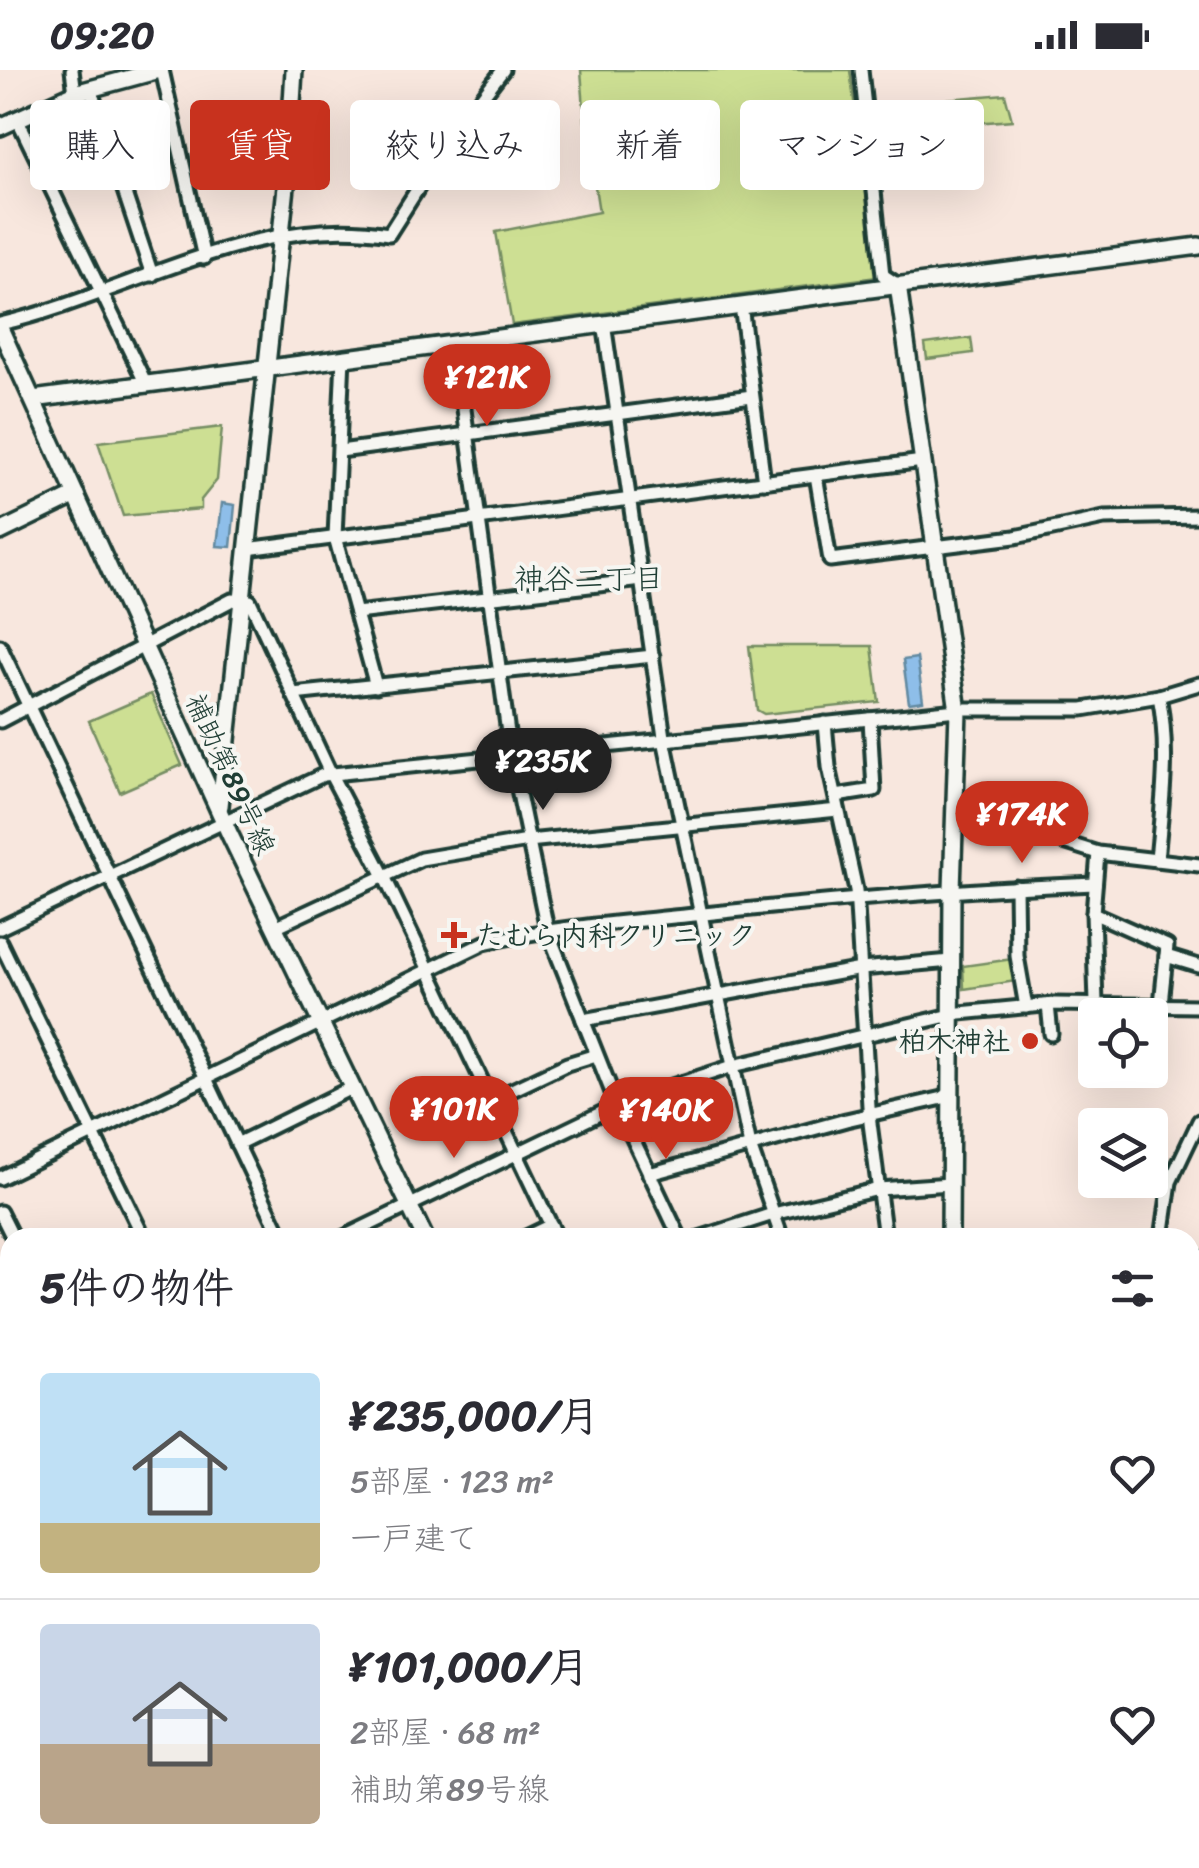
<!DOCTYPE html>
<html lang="ja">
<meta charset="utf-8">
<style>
body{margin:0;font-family:Sriracha,"Klee One",sans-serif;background:#f7f7f7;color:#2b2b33;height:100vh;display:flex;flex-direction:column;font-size:38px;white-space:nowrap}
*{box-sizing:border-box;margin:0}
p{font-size:32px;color:#7c7c81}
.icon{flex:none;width:55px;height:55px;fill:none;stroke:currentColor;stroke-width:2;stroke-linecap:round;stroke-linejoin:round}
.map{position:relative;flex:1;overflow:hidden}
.details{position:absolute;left:0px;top:1158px;width:1200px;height:642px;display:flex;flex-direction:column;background:#fff;border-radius:30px 30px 0 0;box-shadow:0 10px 40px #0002}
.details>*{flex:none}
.top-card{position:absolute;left:30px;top:30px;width:1140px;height:90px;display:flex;gap:20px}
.fabs{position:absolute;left:1078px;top:928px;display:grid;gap:20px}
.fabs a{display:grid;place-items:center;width:90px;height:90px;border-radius:10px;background:#fff;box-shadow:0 10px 40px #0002;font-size:50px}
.price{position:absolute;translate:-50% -85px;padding:0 22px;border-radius:35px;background:#c8321e;color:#fff;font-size:32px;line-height:65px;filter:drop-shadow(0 2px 5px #0008)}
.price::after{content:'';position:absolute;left:50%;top:60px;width:30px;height:22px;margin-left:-15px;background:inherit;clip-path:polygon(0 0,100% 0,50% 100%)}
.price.on{background:#222;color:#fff}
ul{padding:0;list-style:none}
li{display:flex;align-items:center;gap:30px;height:250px;padding:0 40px}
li+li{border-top:2px solid #e1e1e2}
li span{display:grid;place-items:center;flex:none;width:280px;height:200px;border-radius:10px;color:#555}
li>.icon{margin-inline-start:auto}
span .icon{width:120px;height:120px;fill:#fffc;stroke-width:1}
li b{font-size:42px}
h2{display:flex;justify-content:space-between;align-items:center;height:120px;padding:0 40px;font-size:42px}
.chip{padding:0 35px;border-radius:10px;background:#fff;box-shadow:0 10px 40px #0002;font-size:35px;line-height:90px}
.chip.on{background:#c8321e;color:#fff}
.status{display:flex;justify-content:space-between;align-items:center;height:70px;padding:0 50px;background:#fff;direction:ltr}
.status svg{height:28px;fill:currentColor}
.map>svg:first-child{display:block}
.green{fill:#cddf93;stroke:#768e64;stroke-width:2.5}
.water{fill:#8ebee9;stroke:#628aa1;stroke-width:2.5}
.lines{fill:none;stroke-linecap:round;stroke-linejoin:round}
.street-casing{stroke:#1f3d34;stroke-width:19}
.secondary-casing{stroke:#1f3d34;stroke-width:22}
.primary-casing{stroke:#1f3d34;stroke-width:25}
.street{stroke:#f6f6f2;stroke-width:11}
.secondary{stroke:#f6f6f2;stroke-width:15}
.primary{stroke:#fdde96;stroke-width:18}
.rail-casing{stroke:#1f3d34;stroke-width:8}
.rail{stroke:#f6f6f2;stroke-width:4;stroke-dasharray:11;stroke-linecap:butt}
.poi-dot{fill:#c8321e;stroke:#f6f6f2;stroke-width:4}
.labels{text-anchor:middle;stroke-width:8;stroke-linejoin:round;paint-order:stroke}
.street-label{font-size:28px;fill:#1f3d34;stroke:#f6f6f2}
.poi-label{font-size:28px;font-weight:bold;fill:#1f3d34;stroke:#f6f6f2;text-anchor:start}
.neighbourhood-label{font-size:30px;fill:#1f3d34;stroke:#f6f6f2}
</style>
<div class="status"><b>09:20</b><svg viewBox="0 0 49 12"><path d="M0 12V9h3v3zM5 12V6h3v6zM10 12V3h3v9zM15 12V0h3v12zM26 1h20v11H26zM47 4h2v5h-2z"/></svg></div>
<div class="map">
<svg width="1199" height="1798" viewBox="0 0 1199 1798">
<rect width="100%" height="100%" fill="#f8e7de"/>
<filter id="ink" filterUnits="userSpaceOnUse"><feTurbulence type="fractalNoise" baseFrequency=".01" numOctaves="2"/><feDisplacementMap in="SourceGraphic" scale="20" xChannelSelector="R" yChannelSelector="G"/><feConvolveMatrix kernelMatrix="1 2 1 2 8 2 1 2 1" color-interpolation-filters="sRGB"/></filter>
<g filter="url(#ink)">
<g class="green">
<polygon points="581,0 850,0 877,207 512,255 496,162 599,142 585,52"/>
<polygon points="1005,24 1012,50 950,55 948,29"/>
<polygon points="971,268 973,283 927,289 925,274"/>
<polygon points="222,357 217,410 201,430 201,439 123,446 98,372"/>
<polygon points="749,576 872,576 879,632 764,644 757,640"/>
<polygon points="151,624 182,695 120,722 89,651"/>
<polygon points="1013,889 1016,911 964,919 963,896"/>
<polygon points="748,1790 834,1790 838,1798 752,1798"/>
</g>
<g class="water">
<polygon points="222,433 235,435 231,477 217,476"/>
<polygon points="917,588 923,631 909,633 903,590"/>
</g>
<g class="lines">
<defs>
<g id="street">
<polyline points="72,0 75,23"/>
<polyline points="162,0 204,188"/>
<polyline points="861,0 883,205 898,215"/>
<polyline points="90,18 152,205"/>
<polyline points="17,48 145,312"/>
<polyline points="741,235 764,412"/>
<polyline points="604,253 665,674 750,1076 782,1168"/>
<path d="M0 254C127 225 256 141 389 164L446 74 503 0"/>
<polyline points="455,273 511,685 547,859 617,1035 680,1168"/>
<polyline points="343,287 335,467 376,616"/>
<polyline points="340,381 752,326"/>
<polyline points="816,405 830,490 1015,467 1104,448 1199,446"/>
<polyline points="247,479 923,391"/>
<polyline points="356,543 642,510"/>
<polyline points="0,576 282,1168"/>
<polyline points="293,624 653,586"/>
<polyline points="0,651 232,530 250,531 330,703 384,806 557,1168"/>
<polyline points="825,653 829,697 856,820 870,1053 885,1168"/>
<polyline points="836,726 874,720 870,649"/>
<polyline points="955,752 1004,753 1098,783 1199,795"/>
<path d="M1157 790C1162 734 1170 681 1159 626"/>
<polyline points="1016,817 1017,886 1026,937"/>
<polyline points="1093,843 1167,876 1161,934"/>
<polyline points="275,857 421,789 528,771 838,740"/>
<polyline points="0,858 323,705 967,639 1083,639 1159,626 1199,614"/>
<polyline points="0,872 144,1168"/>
<polyline points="1166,886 1199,896"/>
<polyline points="1096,933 1093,843 1098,783"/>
<polyline points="1048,935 1051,964"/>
<polyline points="583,950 861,899 951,891"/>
<polyline points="491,1030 567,994 596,985"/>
<polyline points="237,1074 353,1017"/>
<polyline points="649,1104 846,1050 943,1028 951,1022"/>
<path d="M0 1108 484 873C557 856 630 852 704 844 834 830 964 819 1095 814"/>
<polyline points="0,1142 13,1168"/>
<polyline points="342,1168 626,1031 733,996 960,943 1054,934 1199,936"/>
<polyline points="524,1168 551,1155"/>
<polyline points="699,1168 773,1144 879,1119 950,1114"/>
<polyline points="1162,1168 1170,1112 1199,1051"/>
<polyline points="0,1378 10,1398"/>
<polyline points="1190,1494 1199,1527"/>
<polyline points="1190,1594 1199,1591"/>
<polyline points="1190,1758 1194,1772"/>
<polyline points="199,1790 203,1798"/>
<polyline points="340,1790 345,1798"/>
<polyline points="462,1790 466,1798"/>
<polyline points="1022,1790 1024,1798"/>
<polyline points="1121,1790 1124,1798"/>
<polyline points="597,1798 610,1790"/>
<polyline points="1140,1798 1156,1790"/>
</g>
<g id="secondary">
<polyline points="0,57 75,23 160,0"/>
<polyline points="898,215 958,641 952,820 950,1168"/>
<polyline points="0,258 230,765 425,1168"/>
<polyline points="33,329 1199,176"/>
<polyline points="0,462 76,425"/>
<polyline points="220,736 288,98 294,0"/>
<polyline points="0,1726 10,1749"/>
<polyline points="28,1790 31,1798"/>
<polyline points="727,1790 731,1798"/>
<polyline points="904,1790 905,1798"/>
</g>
<g id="primary">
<polyline points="1190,1194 1199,1191"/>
<polyline points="1190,1209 1199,1206"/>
<polyline points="0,1629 10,1625"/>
<polyline points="0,1644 10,1640"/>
</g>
</defs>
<use href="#street" class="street-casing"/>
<use href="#secondary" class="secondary-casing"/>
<use href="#primary" class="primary-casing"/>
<use href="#street" class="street"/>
<use href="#secondary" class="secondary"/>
<use href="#primary" class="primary"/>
<defs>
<g id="rail">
<polyline points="0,1211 10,1232"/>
<polyline points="0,1252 10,1272"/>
<polyline points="0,1309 10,1330"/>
<polyline points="0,1353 10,1373"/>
<polyline points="211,1790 215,1798"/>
<polyline points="228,1790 232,1798"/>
<polyline points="248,1790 251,1798"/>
<polyline points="279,1790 283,1798"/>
</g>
</defs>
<use href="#rail" class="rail-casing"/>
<use href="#rail" class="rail"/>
</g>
</g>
<g class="poi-dot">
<path d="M449 850h10v10h10v10h-10v10h-10v-10h-10v-10h10z"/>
<circle cx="1030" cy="971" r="10"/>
</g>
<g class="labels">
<g class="street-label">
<text transform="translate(231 704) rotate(65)" y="10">補助第89号線</text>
</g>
<g class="poi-label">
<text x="476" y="875">たむら内科クリニック</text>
<text x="1010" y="981" text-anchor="end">柏木神社</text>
</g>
<g class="neighbourhood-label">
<text x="589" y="519">神谷二丁目</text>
</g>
</g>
</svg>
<div class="fabs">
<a><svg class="icon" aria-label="locate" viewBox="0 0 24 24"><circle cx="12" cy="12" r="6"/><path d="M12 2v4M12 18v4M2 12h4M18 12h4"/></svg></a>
<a><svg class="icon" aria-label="layers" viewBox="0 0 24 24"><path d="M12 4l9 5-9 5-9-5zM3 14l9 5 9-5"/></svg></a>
</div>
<b class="price" style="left:487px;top:359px">¥121K</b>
<b class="price on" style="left:543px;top:743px">¥235K</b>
<b class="price" style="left:1022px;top:796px">¥174K</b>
<b class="price" style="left:454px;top:1091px">¥101K</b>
<b class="price" style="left:666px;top:1092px">¥140K</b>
<div class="top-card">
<a class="chip">購入</a>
<a class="chip on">賃貸</a>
<a class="chip">絞り込み</a>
<a class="chip">新着</a>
<a class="chip">マンション</a>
</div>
<section class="details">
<h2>5件の物件<svg class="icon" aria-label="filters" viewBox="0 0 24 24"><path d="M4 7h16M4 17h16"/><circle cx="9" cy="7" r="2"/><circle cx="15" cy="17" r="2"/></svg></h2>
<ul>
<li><span style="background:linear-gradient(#bfe0f5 75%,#c2b280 0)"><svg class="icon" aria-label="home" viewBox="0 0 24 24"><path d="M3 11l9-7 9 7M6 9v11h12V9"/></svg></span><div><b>¥235,000/月</b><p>5部屋 · 123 m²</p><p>一戸建て</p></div><svg class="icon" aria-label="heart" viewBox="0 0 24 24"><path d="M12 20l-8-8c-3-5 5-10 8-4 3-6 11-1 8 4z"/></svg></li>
<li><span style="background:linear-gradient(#c9d6e8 60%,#b9a48a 0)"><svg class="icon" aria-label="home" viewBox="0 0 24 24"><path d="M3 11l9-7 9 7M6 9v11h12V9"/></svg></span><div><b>¥101,000/月</b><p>2部屋 · 68 m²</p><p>補助第89号線</p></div><svg class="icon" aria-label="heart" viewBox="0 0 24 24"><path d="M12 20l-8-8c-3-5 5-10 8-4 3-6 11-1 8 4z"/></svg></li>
</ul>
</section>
</div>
